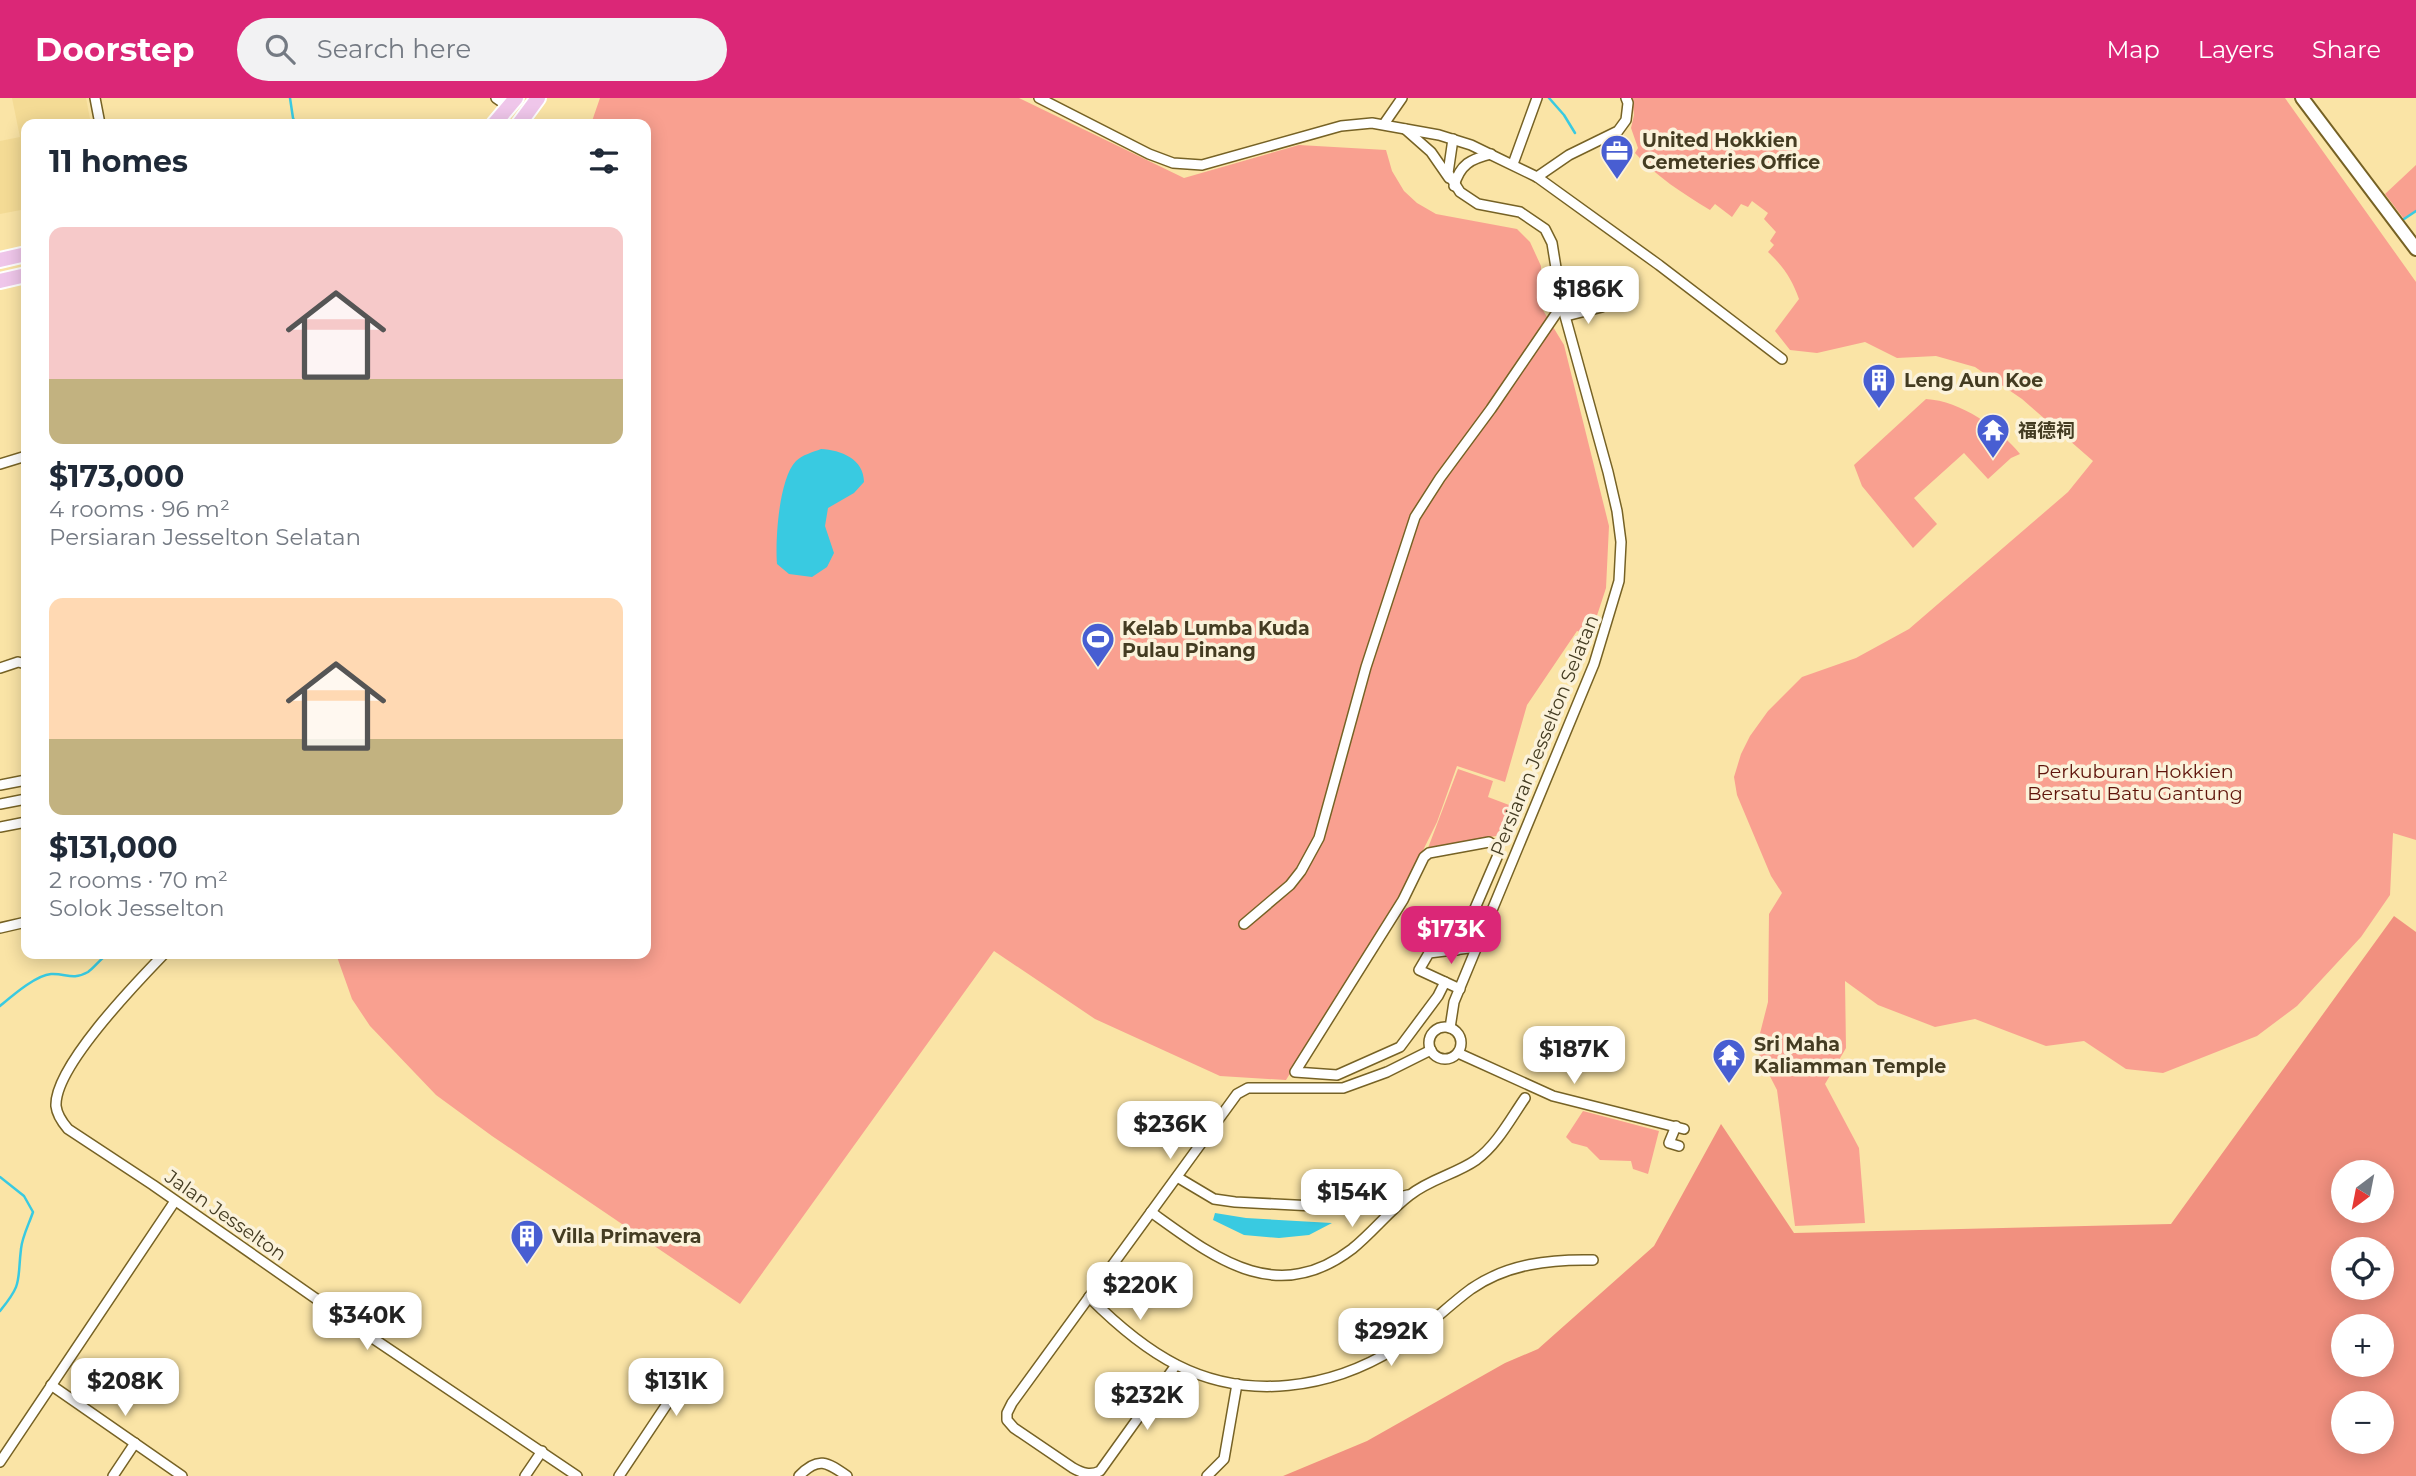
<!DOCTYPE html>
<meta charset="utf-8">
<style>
body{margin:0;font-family:Montserrat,"Noto Sans SC",sans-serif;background:#f2f2f3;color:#1f2937;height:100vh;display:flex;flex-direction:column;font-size:26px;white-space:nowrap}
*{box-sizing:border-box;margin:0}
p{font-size:23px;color:#747a83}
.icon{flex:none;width:38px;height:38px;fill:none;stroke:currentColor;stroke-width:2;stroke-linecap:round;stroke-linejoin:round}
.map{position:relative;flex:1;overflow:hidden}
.side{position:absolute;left:21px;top:21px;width:630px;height:840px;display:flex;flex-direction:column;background:#fff;border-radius:14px;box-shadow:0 4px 18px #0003}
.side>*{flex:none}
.needle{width:46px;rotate:212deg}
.tools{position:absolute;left:2331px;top:1062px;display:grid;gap:14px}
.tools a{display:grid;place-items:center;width:63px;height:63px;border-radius:50%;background:#fff;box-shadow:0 4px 18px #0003;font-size:35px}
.price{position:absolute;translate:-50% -60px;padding:0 16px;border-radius:14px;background:#fff;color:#222;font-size:23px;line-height:46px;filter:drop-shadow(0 2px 4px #0008)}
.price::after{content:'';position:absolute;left:50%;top:42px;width:21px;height:16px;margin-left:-10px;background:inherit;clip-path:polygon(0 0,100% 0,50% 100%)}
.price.current{background:#db2777;color:#fff}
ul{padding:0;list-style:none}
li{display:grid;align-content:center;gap:14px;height:371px;padding:0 28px}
li span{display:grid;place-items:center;height:217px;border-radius:14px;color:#555}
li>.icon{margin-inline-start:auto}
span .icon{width:126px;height:126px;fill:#fffc;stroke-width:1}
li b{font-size:30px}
h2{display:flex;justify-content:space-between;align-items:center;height:84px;padding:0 28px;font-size:30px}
header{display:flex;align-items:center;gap:42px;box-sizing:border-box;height:98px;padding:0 35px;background:#db2777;color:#fff}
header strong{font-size:33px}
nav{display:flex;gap:38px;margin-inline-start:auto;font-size:24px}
.search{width:490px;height:63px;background:#f2f2f3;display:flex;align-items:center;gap:18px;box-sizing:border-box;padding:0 24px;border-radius:38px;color:#747a83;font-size:26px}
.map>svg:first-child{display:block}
.built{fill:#f4db95}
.green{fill:#f9a090}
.forest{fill:#f1907f;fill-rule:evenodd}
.water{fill:#39cae1}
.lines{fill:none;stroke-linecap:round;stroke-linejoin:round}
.stream{stroke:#39cae1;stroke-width:2.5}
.street-casing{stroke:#766225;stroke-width:12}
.secondary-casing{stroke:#766225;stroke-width:16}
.primary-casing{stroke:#fff;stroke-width:18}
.street{stroke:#fff;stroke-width:9}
.secondary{stroke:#fff;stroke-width:12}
.primary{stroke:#efc6ea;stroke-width:14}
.labels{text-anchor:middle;stroke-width:7;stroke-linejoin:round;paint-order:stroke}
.poi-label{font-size:19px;font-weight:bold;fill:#443c22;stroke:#fbf2da;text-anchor:start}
.street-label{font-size:19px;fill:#443c22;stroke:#fbf2da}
.park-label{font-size:19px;fill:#5f140b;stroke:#fbf2da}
</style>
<header>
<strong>Doorstep</strong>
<div class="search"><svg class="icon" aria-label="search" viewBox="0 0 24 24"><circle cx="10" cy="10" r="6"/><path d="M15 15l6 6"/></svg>Search here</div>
<nav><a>Map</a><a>Layers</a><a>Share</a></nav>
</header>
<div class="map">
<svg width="2416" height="1378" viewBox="0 0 2416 1378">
<rect width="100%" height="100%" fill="#fae4a6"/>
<polygon class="built" points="12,0 86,0 91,26 26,26 26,111 0,116 0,43 20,39"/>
<g class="green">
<polygon points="600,0 1019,0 1184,80 1299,47 1386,52 1392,73 1404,93 1417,105 1436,116 1517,131 1530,144 1541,168 1541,209 1564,247 1609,428 1606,490 1591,536 1577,533 1527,607 1505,684 1457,668 1437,724 1398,803 1286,982 1220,978 1095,921 994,853 740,1206 492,1038 436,997 370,928 352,901 336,856 646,856 646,26 591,26"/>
<path d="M1632 0H2285L2416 184V742L2393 735 2390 797 2361 839 2297 908 2257 938 2163 975 2126 971 2084 943 2046 948 1975 921 1935 929 1878 907 1845 883 1846 950 1825 986 1859 1050 1865 1125 1795 1128 1777 992 1756 951 1768 904 1769 816 1782 795 1771 778 1737 697 1734 679 1741 656 1750 638 1768 613 1802 579 1856 560 1909 531 2068 394 2093 363 2022 301 1975 269 1936 258 1897 260 1865 244 1817 255 1790 252 1775 233 1799 201C1792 181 1783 168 1768 154L1774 147 1770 143 1776 134 1764 121 1768 115 1752 103 1748 109 1741 106 1732 119 1715 106 1710 112C1682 95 1657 79 1635 55L1638 50 1631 30 1634 17Z"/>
<polygon points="2416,67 2416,113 2404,121 2385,96"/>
<path d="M1926 301C1961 303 1999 330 2020 356L2011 360 1988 381 1964 355 1914 400 1937 426 1913 450 1862 388 1854 367Z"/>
<polygon points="1458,671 1493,683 1488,699 1517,710 1504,741 1496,738 1428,750"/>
<polygon points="1583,1013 1659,1033 1648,1076 1633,1071 1631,1063 1600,1062 1587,1049 1572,1045 1566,1039"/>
</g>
<path class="forest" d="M2394 818 2416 834V1378H1283L1367 1343 1505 1265 1538 1251 1654 1148 1721 1026 1794 1135 2171 1126ZM2343 1074H2382V1113H2343ZM2343 1152H2382V1190H2343ZM2343 1228H2382V1267H2343ZM2343 1306H2382V1344H2343Z"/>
<g class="water">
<path d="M821 351C841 352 864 361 864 384L854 395 828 410 825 428 834 455 827 469 812 479 789 476 777 466C775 442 779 380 796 363 802 357 813 354 821 351Z"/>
<polygon points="1215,1115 1246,1120 1332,1125 1309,1137 1279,1140 1244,1137 1213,1122"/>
</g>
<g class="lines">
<g class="stream">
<polyline points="290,0 293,20 296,26"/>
<polyline points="1549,0 1564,17 1575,35"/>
<polyline points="2404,121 2416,113"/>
<path d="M0 908C12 898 36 877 51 876 66 875 72 883 88 874 95 869 100 861 108 856"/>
<path d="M0 1079 24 1098 33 1114C29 1126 22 1139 21 1151 17 1184 23 1185 0 1213"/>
</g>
<defs>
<g id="street">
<polyline points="95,0 100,26"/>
<polyline points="496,0 509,9"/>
<polyline points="1039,0 1149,56 1173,65 1202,67 1341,28 1372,25 1439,37 1471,47 1537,79 1659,167 1782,261"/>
<polyline points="1384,26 1402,0"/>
<polyline points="1405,31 1431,54 1449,80"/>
<polyline points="1513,66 1537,0"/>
<polyline points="1537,79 1569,57 1618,33 1626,22 1628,5 1626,0"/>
<path d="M1454 88C1460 66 1471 61 1491 56"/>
<polyline points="1566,218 1602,209"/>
<polyline points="0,366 26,358"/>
<polyline points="0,570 18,564 26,566"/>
<polyline points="0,687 26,682"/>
<polyline points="0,706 26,701"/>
<polyline points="0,729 26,724"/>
<polyline points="1244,826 1290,787 1301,773 1319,740 1366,569 1415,419 1440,380 1491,311 1562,207"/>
<polyline points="0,830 26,824"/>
<path d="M164 856C137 884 54 969 56 1008 57 1017 62 1024 68 1031L153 1087 368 1237 577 1378"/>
<polyline points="1445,884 1438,898 1400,949 1337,977 1295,974 1403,802 1424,759 1429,755 1489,744 1498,750 1498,757 1457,852"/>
<polyline points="1460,891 1419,872 1429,855 1477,849"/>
<circle cx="1445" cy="945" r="16"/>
<polyline points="1450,930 1454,904 1594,566 1619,483 1621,444 1617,413 1608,374 1562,207 1552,145 1545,131 1520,114 1478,106 1460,94 1448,75 1453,41"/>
<polyline points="1458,955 1553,998 1684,1031"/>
<polyline points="1676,1028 1669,1045 1679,1048"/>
<polyline points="1177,1079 1214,1101 1235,1104 1353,1110 1408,1097"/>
<path d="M1151 1114C1215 1160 1276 1209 1352 1151 1373 1134 1389 1113 1410 1097 1430 1081 1456 1076 1476 1062 1497 1047 1511 1020 1525 1000"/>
<path d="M1089 1199C1114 1224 1145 1251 1177 1267 1248 1303 1330 1291 1396 1250 1423 1234 1445 1210 1471 1191 1507 1166 1550 1161 1593 1162"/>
<path d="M1176 1267 1100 1373C1090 1378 1082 1375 1073 1370L1014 1330 1007 1322V1315L1012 1305 1237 996 1248 990H1343L1387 974 1431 952"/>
<polyline points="51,1287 182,1378"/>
<polyline points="0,1364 175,1103"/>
<polyline points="113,1378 135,1345"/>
<polyline points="525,1378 542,1353"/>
<polyline points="619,1378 671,1300 669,1294 640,1275"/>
<path d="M799 1378C818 1358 827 1364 847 1378"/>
<polyline points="1207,1378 1224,1361 1237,1286"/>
</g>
<polyline id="secondary" points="2302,0 2416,151"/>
<g id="primary">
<polyline points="494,26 516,0"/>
<polyline points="519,26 538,0"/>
<polyline points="0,162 26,156"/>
<polyline points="0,183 26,177"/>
</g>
</defs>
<use href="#street" class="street-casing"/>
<use href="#secondary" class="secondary-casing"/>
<use href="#primary" class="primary-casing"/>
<use href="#street" class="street"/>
<use href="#secondary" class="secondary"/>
<use href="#primary" class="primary"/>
</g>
<defs>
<symbol id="office-pin" viewBox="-11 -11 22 30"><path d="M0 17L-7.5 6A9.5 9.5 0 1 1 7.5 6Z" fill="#485ed2" stroke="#fbf2da"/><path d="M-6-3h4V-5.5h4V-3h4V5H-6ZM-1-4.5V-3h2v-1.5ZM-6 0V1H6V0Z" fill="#fff"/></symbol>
<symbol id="building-pin" viewBox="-11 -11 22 30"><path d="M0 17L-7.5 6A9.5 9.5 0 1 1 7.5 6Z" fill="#485ed2" stroke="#fbf2da"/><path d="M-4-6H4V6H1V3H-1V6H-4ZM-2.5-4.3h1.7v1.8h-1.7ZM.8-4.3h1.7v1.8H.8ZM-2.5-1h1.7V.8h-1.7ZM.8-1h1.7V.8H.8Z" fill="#fff"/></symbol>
<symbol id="temple-pin" viewBox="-11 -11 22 30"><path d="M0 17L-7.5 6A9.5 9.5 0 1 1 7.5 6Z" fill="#485ed2" stroke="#fbf2da"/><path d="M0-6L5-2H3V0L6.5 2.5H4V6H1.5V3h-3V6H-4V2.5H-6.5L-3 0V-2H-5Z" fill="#fff"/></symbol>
<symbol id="stadium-pin" viewBox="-11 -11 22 30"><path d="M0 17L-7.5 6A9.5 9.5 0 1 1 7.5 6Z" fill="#485ed2" stroke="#fbf2da"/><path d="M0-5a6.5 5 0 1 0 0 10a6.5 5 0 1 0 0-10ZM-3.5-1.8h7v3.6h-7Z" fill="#fff"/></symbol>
</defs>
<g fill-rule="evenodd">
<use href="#office-pin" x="1598" y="34" width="38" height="52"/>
<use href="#building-pin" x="1860" y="263" width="38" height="52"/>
<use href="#temple-pin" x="1974" y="313" width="38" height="52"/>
<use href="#stadium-pin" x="1079" y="522" width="38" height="52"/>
<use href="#temple-pin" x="1710" y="938" width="38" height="52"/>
<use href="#building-pin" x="508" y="1119" width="38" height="52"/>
</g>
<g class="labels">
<g class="poi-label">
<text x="1642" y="49">United Hokkien<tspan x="1642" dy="22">Cemeteries Office</tspan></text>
<text x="1904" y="289">Leng Aun Koe</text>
<text x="2018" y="339">福德祠</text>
<text x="1122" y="537">Kelab Lumba Kuda<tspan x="1122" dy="22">Pulau Pinang</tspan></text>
<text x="1754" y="953">Sri Maha<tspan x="1754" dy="22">Kaliamman Temple</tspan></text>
<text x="552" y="1145">Villa Primavera</text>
</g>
<g class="street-label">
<text transform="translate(1544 637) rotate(-68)" y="7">Persiaran Jesselton Selatan</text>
<text transform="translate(226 1117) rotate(35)" y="7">Jalan Jesselton</text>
</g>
<g class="park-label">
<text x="2135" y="680">Perkuburan Hokkien<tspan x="2135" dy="22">Bersatu Batu Gantung</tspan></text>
</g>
</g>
</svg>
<div class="tools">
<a><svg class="needle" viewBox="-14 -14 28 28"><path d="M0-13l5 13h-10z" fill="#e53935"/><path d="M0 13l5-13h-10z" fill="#747a83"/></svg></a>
<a><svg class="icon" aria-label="locate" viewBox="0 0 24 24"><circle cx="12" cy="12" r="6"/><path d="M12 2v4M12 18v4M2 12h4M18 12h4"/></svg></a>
<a>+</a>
<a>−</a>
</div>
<b class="price" style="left:1588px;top:228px">$186K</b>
<b class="price current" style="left:1451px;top:868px">$173K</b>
<b class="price" style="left:1574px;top:988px">$187K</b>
<b class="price" style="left:1170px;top:1063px">$236K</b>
<b class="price" style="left:1352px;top:1131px">$154K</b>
<b class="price" style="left:1140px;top:1224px">$220K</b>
<b class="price" style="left:367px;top:1254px">$340K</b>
<b class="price" style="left:1391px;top:1270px">$292K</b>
<b class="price" style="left:125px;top:1320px">$208K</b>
<b class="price" style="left:676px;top:1320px">$131K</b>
<b class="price" style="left:1147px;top:1334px">$232K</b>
<section class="side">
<h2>11 homes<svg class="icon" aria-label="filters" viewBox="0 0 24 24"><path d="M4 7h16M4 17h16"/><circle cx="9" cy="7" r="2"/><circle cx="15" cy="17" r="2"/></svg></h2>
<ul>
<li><span style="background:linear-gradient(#f6c9c9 70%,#c2b280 0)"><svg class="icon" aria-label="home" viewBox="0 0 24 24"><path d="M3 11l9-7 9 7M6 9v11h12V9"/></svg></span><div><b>$173,000</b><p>4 rooms · 96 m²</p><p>Persiaran Jesselton Selatan</p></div></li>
<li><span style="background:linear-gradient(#ffd9b3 65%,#c2b280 0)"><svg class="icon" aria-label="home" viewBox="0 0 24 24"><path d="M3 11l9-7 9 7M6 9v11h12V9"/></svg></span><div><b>$131,000</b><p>2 rooms · 70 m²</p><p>Solok Jesselton</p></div></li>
</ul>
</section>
</div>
